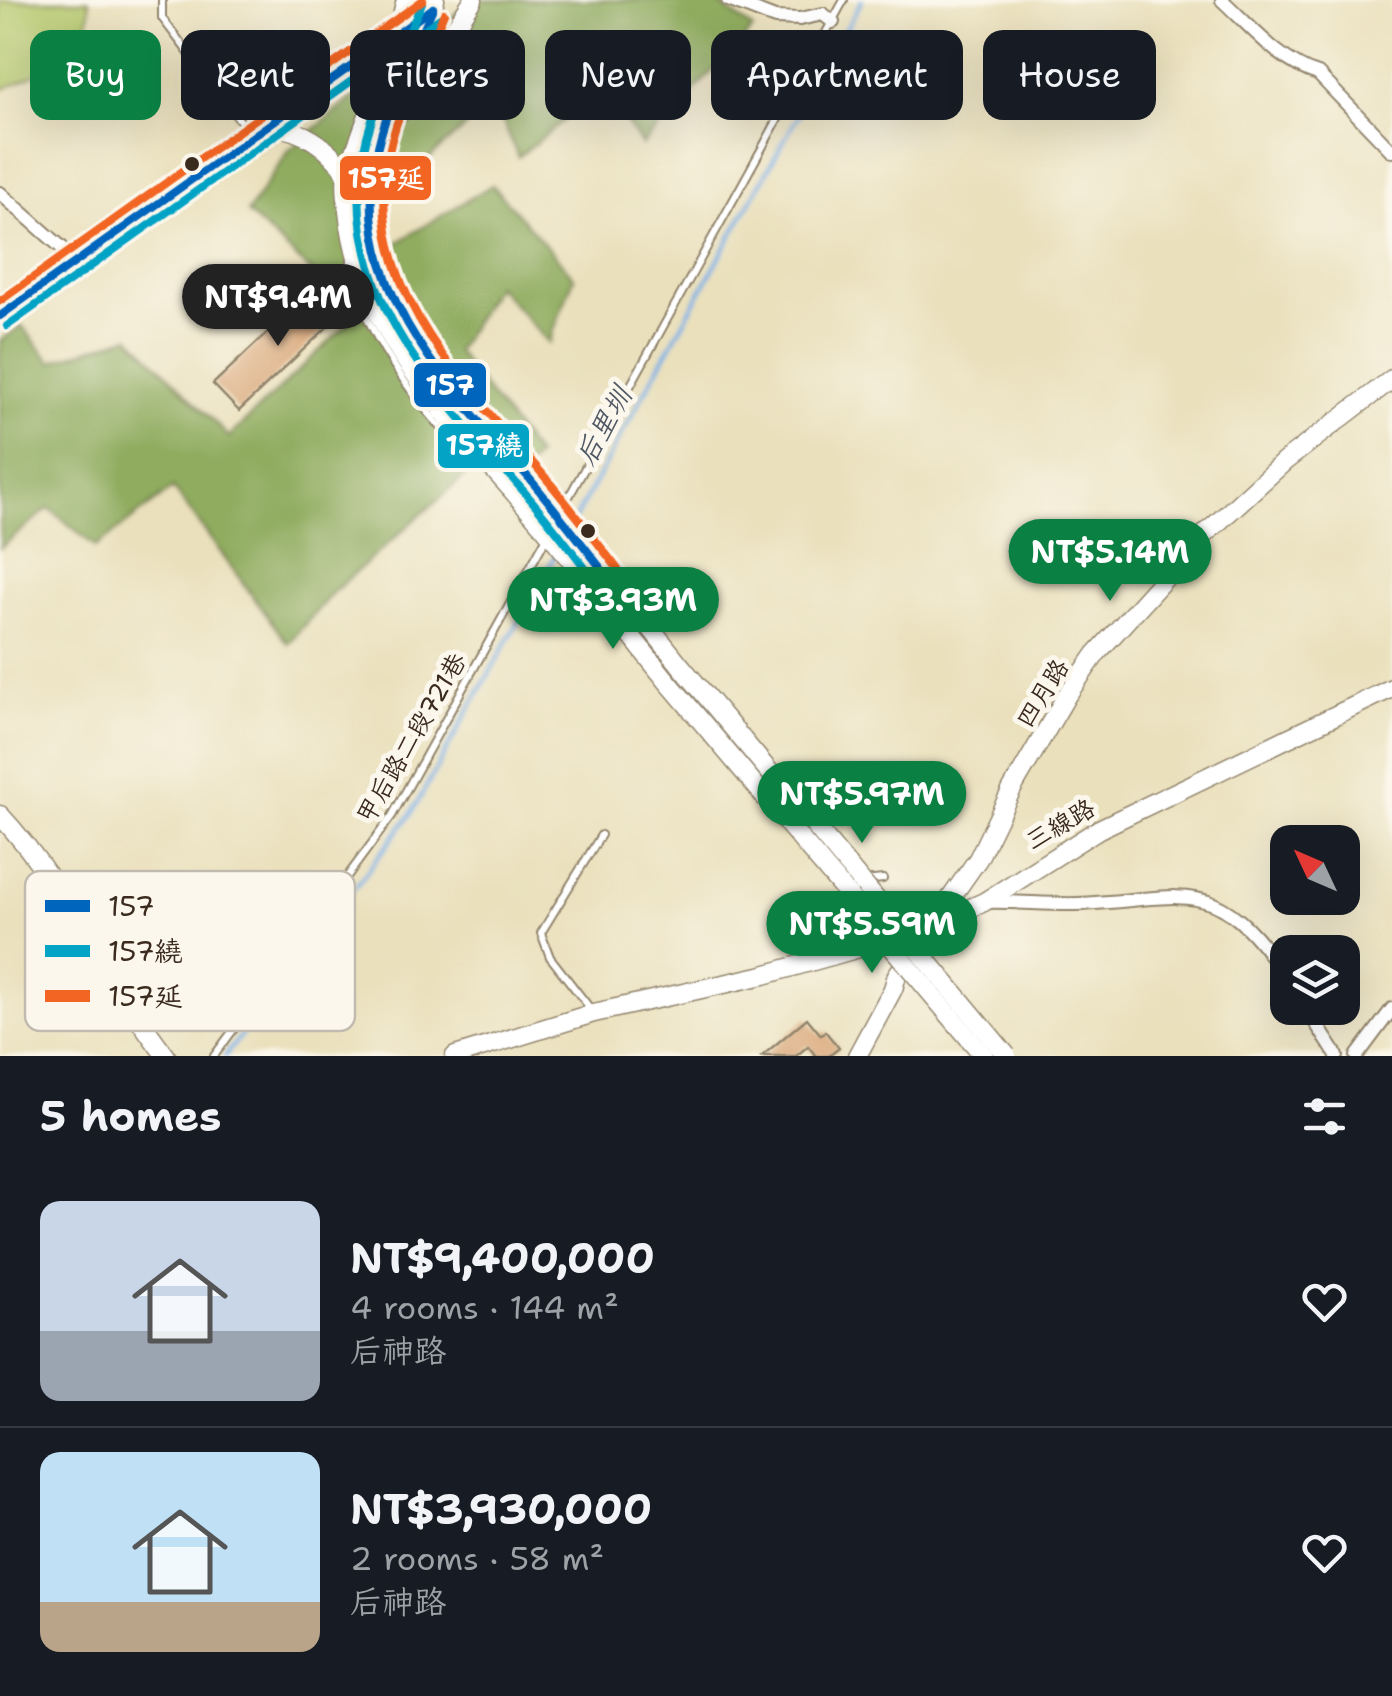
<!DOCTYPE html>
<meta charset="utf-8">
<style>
body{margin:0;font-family:"Shantell Sans","LXGW WenKai TC",sans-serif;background:#20242c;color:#f1f3f6;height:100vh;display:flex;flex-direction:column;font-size:38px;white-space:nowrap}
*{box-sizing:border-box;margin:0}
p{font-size:32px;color:#9ea1a6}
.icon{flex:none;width:55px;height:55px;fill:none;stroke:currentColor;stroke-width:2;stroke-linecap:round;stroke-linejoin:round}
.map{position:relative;height:1056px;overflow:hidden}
.details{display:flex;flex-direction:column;background:#171b24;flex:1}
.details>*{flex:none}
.guide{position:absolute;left:30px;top:30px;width:1332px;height:90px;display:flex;gap:20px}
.needle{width:65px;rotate:314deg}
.buttons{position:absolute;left:1270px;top:825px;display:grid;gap:20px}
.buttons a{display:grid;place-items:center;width:90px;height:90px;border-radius:20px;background:#171b24;box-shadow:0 10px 40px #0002;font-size:50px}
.price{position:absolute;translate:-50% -85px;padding:0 22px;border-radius:35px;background:#0b8043;color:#fff;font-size:32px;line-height:65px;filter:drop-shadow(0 2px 5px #0008)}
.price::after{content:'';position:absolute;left:50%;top:60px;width:30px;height:22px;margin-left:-15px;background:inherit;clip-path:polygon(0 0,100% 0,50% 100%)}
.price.on{background:#222;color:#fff}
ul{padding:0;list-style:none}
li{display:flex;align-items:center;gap:30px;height:250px;padding:0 40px}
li+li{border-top:2px solid #363941}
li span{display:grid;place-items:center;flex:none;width:280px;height:200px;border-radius:20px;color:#555}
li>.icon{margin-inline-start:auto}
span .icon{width:120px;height:120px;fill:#fffc;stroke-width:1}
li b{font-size:42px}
h2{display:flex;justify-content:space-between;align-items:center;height:120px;padding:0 40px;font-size:42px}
.pill{padding:0 35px;border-radius:20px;background:#171b24;box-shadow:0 10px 40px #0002;font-size:35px;line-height:90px}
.pill.on{background:#0b8043;color:#fff}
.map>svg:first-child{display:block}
.green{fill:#b4c76b;stroke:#787844;stroke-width:2.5}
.forest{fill:#8fac5f;stroke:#656b3e;stroke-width:2.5}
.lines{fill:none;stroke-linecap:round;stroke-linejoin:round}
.stream{stroke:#78b0e8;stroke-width:4}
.building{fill:#d7a16f}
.lane-casing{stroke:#92856d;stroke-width:10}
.street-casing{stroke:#92856d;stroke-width:16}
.secondary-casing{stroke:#92856d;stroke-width:21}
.lane{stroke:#fff;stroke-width:6}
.street{stroke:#fff;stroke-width:12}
.secondary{stroke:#fff;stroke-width:18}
.secondary-bridge-casing{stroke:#92856d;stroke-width:21;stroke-linecap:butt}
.secondary-bridge{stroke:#fff;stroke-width:18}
.bus-1-casing{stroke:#fbf7ec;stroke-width:15}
.bus-2-casing{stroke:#fbf7ec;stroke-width:15}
.bus-3-casing{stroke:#fbf7ec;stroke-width:15}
.bus-1{stroke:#0065bd;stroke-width:8}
.bus-2{stroke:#03a3c5;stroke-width:8}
.bus-3{stroke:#f26522;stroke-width:8}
.bus-dot{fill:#3b2a1e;stroke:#fbf7ec;stroke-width:4}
.labels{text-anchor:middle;stroke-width:10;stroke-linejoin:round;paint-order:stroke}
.street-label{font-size:25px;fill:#3b2a1e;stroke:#fbf7ec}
.water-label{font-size:28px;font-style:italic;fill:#505965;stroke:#fbf7ec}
.key{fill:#fbf7ec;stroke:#c1baae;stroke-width:2.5}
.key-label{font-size:28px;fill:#3b2a1e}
.line-badge{stroke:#fbf7ec;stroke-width:4}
.badge-label{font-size:28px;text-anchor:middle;font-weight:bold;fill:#fff}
</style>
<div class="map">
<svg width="1392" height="1056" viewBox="0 0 1392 1056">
<rect width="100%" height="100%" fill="#fbf7ec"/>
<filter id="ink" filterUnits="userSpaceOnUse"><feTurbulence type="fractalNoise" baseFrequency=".01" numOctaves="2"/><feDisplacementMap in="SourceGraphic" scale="20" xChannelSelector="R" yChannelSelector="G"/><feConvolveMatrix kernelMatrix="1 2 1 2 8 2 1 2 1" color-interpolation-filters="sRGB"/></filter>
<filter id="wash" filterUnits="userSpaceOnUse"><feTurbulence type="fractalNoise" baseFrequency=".0048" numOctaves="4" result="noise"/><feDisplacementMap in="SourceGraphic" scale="40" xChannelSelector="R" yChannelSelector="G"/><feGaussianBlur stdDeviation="2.25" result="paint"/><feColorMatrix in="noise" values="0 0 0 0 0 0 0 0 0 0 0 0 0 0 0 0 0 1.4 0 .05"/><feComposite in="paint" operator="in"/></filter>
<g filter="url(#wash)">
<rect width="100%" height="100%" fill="#eae0bc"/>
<path class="green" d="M0 0H89C95 50 38 75 0 90Z"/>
<polygon class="forest" points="472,0 714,0 753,29 642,145 603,89 518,157 494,101 355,224 375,256 492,185 574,277 549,343 496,285 456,351 537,456 510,485 474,468 333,592 288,644 173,488 96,547 49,508 0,548 0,341 22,326 51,362 130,336 229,437 358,314 247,213 289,150"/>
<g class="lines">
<g class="stream">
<polyline points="573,522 862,0"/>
<polyline points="225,1056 411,814 557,552"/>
</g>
</g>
<g id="blocks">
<g class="building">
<polygon points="317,286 342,313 239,411 213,384"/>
<polygon points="807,1018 821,1035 825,1031 839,1048 829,1056 816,1056 808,1046 796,1056 762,1056"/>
</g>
</g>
</g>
<g filter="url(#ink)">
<use href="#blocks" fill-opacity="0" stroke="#92856d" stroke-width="2.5"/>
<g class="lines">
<defs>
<g id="lane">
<polyline points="162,0 162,18 251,135"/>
<polyline points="379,218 394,265 423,332 488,421"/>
<path d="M351 258C348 312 429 426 472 456"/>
<polyline points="561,511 844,0"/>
<polyline points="865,881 883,879"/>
<polyline points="593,1012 550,957 541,933 601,835"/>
<polyline points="214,1056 392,816 548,535"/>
</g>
<g id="street">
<polyline points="728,0 775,18 800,19 823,14 833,22"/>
<path d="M1222 0C1249 25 1282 64 1318 74L1392 151"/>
<polyline points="0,193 77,261"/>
<path d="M986 902C1017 901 1047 905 1078 904 1190 899 1216 871 1288 980"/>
<polyline points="1306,1008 1337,1056"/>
<polyline points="1357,1056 1392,1009"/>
</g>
<g id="secondary">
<path d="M406 0 397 36 347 173C345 186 347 197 348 210 362 346 467 434 549 533 590 582 628 633 668 682"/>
<polyline points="435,0 385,125 373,172 373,235 399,314 440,378 560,514 681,666"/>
<polyline points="400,113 473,0"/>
<path d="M269 125C305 131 325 144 347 173"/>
<polyline points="0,316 400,34"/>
<path d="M0 815C67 887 106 979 166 1056"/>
<polyline points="455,1056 594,1013 764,975 873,944 921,924 935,924 984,902 1099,829 1392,688"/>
<polyline points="857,1056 893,989 897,975 978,859 1012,789 1067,695 1096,654 1203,536 1285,461 1392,379"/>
</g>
</defs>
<use href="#lane" class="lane-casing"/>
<use href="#street" class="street-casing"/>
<use href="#secondary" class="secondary-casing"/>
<use href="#lane" class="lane"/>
<use href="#street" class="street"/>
<use href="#secondary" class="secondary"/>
<defs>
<g id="secondary-bridge">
<polyline points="681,666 1007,1056"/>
<polyline points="668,682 984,1056"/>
</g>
</defs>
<use href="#secondary-bridge" class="secondary-bridge-casing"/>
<use href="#secondary-bridge" class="secondary-bridge"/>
<defs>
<g id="bus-1">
<path d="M433 8C411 59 383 110 374 166 354 293 452 390 528 477 558 512 586 549 614 585"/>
<polyline points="0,316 433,8"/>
</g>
<g id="bus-2">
<path d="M422 3C399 56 368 110 361 168 345 298 439 395 518 485 549 519 576 556 604 593"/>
<polyline points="7,326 440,18"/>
</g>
<g id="bus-3">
<path d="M444 13C423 63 393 114 386 169 369 293 465 385 539 470 569 505 596 541 624 577"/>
<polyline points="0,301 423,0"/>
</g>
</defs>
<use href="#bus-1" class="bus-1-casing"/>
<use href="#bus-2" class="bus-2-casing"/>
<use href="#bus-3" class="bus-3-casing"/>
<use href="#bus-1" class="bus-1"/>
<use href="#bus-2" class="bus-2"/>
<use href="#bus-3" class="bus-3"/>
</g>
</g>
<g class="bus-dot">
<circle cx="192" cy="164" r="9"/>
<circle cx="588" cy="531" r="9"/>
</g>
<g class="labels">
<g class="street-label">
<text transform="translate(1042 693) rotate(-58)" y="9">四月路</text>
<text transform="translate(411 738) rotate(-60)" y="9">甲后路二段721巷</text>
<text transform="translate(1060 824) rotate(-30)" y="9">三線路</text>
</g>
<g class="water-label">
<text transform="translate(603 426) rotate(-61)" y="10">后里圳</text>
</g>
</g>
<rect x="25" y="871" width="330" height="160" rx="15" class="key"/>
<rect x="45" y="900" width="45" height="12" fill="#0065bd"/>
<rect x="45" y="945" width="45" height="12" fill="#03a3c5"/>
<rect x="45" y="990" width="45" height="12" fill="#f26522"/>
<g class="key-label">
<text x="108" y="916">157</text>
<text x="108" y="961">157繞</text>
<text x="108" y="1006">157延</text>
</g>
<g class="line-badge">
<rect x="338" y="154" width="95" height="48" rx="10" fill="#f26522"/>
<rect x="412" y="361" width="76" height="48" rx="10" fill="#0065bd"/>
<rect x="436" y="422" width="95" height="48" rx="10" fill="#03a3c5"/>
</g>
<g class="badge-label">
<text x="386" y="188">157延</text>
<text x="450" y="395">157</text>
<text x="484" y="455">157繞</text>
</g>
</svg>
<div class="buttons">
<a><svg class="needle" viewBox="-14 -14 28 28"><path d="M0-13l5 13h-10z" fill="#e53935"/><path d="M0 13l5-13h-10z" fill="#9ea1a6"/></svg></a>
<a><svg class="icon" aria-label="layers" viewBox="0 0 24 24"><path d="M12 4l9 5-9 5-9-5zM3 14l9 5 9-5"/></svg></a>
</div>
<b class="price on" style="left:278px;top:349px">NT$9.4M</b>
<b class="price" style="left:1110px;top:604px">NT$5.14M</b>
<b class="price" style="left:613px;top:652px">NT$3.93M</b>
<b class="price" style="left:862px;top:846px">NT$5.97M</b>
<b class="price" style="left:872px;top:976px">NT$5.59M</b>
<div class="guide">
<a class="pill on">Buy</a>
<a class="pill">Rent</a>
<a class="pill">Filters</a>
<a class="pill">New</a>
<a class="pill">Apartment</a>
<a class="pill">House</a>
</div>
</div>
<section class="details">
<h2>5 homes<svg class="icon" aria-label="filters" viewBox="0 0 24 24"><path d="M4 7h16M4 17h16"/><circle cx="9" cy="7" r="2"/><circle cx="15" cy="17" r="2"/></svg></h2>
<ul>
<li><span style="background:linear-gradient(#c9d6e8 65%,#9aa5b1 0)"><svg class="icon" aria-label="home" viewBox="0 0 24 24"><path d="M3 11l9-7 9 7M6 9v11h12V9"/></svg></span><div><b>NT$9,400,000</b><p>4 rooms · 144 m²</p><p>后神路</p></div><svg class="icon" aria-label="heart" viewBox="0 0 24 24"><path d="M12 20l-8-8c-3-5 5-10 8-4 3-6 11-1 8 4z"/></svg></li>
<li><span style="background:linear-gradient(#bfe0f5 75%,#b9a48a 0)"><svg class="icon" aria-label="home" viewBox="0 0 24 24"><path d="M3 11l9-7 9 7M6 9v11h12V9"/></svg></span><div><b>NT$3,930,000</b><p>2 rooms · 58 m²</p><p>后神路</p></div><svg class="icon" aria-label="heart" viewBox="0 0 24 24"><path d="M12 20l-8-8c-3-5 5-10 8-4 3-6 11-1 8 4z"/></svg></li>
</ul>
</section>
